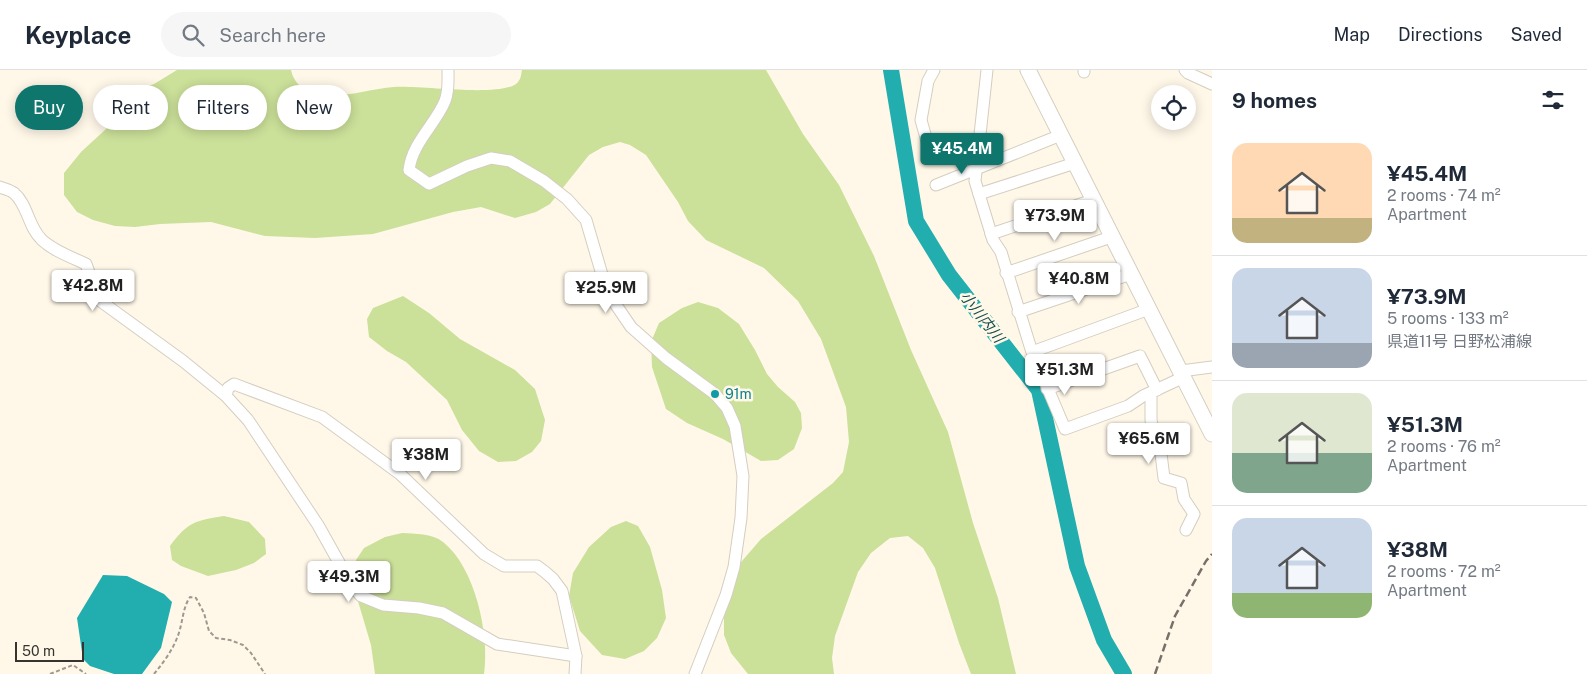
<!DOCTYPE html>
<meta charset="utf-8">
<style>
body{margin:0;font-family:"Public Sans","Noto Sans JP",sans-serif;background:#f6f6f7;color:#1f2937;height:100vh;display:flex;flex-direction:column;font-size:19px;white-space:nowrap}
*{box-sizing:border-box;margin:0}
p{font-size:16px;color:#747a83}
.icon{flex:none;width:28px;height:28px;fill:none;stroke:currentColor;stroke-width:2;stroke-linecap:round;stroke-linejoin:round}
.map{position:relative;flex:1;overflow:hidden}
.details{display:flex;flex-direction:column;background:#fff;width:375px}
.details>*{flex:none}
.top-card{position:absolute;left:15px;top:15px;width:475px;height:45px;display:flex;gap:10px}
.buttons{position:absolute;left:1151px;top:15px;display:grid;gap:10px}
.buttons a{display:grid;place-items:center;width:45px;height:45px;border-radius:50%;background:#fff;box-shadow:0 2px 12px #0003;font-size:25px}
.scale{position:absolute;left:15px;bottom:12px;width:69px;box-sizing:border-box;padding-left:5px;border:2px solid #36342e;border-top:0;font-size:14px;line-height:18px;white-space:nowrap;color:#36342e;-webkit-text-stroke:4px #fff8e9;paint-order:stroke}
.price{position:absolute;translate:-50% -42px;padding:0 11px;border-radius:5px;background:#fff;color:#222;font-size:16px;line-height:32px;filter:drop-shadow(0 1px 2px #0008)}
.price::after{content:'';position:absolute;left:50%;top:30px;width:15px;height:11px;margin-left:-8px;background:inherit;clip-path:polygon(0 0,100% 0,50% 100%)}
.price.selected{background:#0f766e;color:#fff}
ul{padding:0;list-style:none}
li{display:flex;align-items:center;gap:15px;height:125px;padding:0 20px}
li+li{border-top:1px solid #e0e1e3}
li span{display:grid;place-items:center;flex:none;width:140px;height:100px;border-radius:15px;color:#555}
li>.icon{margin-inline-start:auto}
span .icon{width:60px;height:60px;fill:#fffc;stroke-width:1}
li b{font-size:21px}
h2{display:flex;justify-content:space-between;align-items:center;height:60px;padding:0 20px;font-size:21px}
.tag{padding:0 18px;border-radius:22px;background:#fff;box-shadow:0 2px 12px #0003;font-size:18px;line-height:45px}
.tag.selected{background:#0f766e;color:#fff}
header{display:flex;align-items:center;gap:30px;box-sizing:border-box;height:70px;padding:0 25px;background:#fff;border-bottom:1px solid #e0e1e3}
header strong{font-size:24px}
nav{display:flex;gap:28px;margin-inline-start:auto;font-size:18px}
.search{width:350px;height:45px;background:#f6f6f7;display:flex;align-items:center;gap:12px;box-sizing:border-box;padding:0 18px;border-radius:28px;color:#747a83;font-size:19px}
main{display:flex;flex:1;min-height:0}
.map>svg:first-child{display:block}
.green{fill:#cbe099}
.water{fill:#22aeae}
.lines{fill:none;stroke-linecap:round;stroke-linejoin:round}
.river{stroke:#22aeae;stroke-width:16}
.minor-casing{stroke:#d4cec0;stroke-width:13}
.major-casing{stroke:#d4cec0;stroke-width:17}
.path{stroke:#9d998e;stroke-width:2;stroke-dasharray:4 2.5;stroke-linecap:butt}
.minor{stroke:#fff;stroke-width:11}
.major{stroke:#fff;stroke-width:15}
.rail{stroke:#757169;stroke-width:2.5;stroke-dasharray:8 4;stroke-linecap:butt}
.culture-dot{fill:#0f9aa8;stroke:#fff8e9;stroke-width:2}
.labels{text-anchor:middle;stroke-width:5;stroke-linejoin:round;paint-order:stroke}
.culture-label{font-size:14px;fill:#0d838f;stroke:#fff8e9;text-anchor:start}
.water-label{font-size:15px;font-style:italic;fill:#154d4d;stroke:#fff8e9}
</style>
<header>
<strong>Keyplace</strong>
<div class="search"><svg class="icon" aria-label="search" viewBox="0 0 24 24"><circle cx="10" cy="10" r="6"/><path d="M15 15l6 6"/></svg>Search here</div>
<nav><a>Map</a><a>Directions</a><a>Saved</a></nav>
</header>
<main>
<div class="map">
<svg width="1212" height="604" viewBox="0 0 1212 604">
<rect width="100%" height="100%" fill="#fff8e9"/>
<g class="green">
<path d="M177 0H291C294 14 304 21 318 24 342 29 369 19 394 17 420 15 497 27 516 14 521 10 521 5 522 0H766L803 64 839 115 874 186 911 280 948 362 973 453 998 528 1016 604H971L959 573 935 498 923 478 908 466 890 468 871 483 858 502 835 566 832 588 834 604H748L731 583 724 565V545L736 498 761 469 833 413 843 402 849 372 846 337 821 269 798 231 764 198 706 170 688 151 678 132 646 85 630 75 620 72 603 77 589 85 550 134 536 142 515 148 481 137 453 142 373 164 315 168 265 166 211 152 160 154 135 157 115 156 93 150 77 142 64 125V103L81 82 106 59 116 35 126 24 154 14Z"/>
<polygon points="403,226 429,243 460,269 515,300 535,319 545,350 541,371 532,382 516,391 498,392 479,381 462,360 447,330 406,292 387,281 369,267 367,249 373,238"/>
<polygon points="698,232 718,238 739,254 755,280 767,304 778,317 795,332 801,343 802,358 794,379 778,390 761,391 723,369 687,353 666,339 652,297 651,272 659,253 682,238"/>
<path d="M224 446 249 452 265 469 266 484 254 493 236 500 208 506 181 496 172 490 170 476C187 452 197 450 224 446Z"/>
<polygon points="626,451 638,456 650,477 662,520 666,548 657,568 644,581 625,589 602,585 580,561 569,526 573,503 589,477 611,457"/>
<path d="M402 463C415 464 432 463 443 472 475 497 490 565 484 604H375L371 575 352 511 356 490 364 478 385 467Z"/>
</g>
<polygon class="water" points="103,505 127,506 164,524 172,532 161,578 142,604 114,604 90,596 83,589 77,548"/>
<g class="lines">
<polyline class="river" points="891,0 916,151 949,205 1039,320 1077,496 1104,570 1124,604"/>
<defs>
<g id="minor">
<path d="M448 0C448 10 449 21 445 31 435 55 412 73 409 100L429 114 467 96 491 88 510 91 544 111 567 129 586 150 603 208 614 232 631 257 666 288 715 324 727 338 735 356 743 406 741 448 734 497 726 525 695 604"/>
<polyline points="934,0 928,11 921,50 928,75 977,90"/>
<polyline points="987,0 975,111 993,170 1001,182 1031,279 1065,359 1128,336 1143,326 1184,307"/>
<polyline points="1084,0 1084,2"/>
<polyline points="1185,0 1188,3 1212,14"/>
<polyline points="936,115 1061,65"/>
<path d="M0 117C5 119 10 120 14 123 28 135 28 157 42 170 54 181 71 187 86 194L99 230 183 291 226 326 248 350 318 455 351 514 361 526 383 535 419 538 443 543 497 574 576 586"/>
<polyline points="979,124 1075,93"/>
<polyline points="991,164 1093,130"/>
<polyline points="1006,203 1111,167"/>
<polyline points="1018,242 1131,204"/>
<polyline points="1032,282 1149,239"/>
<polyline points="1181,301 1212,297"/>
<polyline points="1047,319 1140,286 1157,320"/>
<polyline points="1151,323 1151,350 1157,378 1161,384 1164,408 1181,413 1184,429 1194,444 1186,460"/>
<polyline points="226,326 228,318 234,314 322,347 400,404 484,484 504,496 537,496 545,502 553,509 562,521 576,586 575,604"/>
</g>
<polyline id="major" points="1028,0 1212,364"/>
</defs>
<use href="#minor" class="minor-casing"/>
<use href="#major" class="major-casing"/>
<g class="path">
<polyline points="50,604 73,595 86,604"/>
<path d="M154 604C163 593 172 581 177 568 183 554 182 539 190 527L196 528 204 543 209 561 216 568 230 570 243 575 251 583 265 604"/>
</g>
<use href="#minor" class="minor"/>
<use href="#major" class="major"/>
<polyline class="rail" points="1155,604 1175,546 1206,491 1212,484"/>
</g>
<circle class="culture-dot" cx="715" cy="324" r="5"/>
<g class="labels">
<g class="culture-label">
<text x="725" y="329">91m</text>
</g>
<g class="water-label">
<text transform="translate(982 247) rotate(52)" y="5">小川内川</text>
</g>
</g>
</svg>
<div class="buttons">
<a><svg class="icon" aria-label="locate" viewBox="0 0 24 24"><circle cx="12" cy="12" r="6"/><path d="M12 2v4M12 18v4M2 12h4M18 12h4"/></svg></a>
</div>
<div class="scale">50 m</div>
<b class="price selected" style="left:962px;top:105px">¥45.4M</b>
<b class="price" style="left:1055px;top:172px">¥73.9M</b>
<b class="price" style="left:1079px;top:235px">¥40.8M</b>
<b class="price" style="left:93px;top:242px">¥42.8M</b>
<b class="price" style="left:606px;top:244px">¥25.9M</b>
<b class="price" style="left:1065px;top:326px">¥51.3M</b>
<b class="price" style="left:1149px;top:395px">¥65.6M</b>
<b class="price" style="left:426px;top:411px">¥38M</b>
<b class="price" style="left:349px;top:533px">¥49.3M</b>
<div class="top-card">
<a class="tag selected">Buy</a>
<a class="tag">Rent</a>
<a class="tag">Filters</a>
<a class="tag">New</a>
</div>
</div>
<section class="details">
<h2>9 homes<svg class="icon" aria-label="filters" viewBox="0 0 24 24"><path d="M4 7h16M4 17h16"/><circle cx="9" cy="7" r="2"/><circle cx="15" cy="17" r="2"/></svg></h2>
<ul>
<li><span style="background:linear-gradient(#ffd9b3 75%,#c2b280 0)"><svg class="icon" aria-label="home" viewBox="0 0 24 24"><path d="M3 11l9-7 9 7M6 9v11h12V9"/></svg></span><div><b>¥45.4M</b><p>2 rooms · 74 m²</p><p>Apartment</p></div></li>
<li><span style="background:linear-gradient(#c9d6e8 75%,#9aa5b1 0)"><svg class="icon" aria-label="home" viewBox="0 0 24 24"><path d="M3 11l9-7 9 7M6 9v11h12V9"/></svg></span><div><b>¥73.9M</b><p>5 rooms · 133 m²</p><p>県道11号 日野松浦線</p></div></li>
<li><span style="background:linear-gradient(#dfe7d0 60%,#7fa58c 0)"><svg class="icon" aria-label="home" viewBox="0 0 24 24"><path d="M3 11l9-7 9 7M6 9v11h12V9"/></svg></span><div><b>¥51.3M</b><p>2 rooms · 76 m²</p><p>Apartment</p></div></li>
<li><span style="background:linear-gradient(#c9d6e8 75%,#8fb573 0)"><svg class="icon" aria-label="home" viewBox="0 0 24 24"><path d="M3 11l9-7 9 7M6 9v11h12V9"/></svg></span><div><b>¥38M</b><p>2 rooms · 72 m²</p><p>Apartment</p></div></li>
</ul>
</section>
</main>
